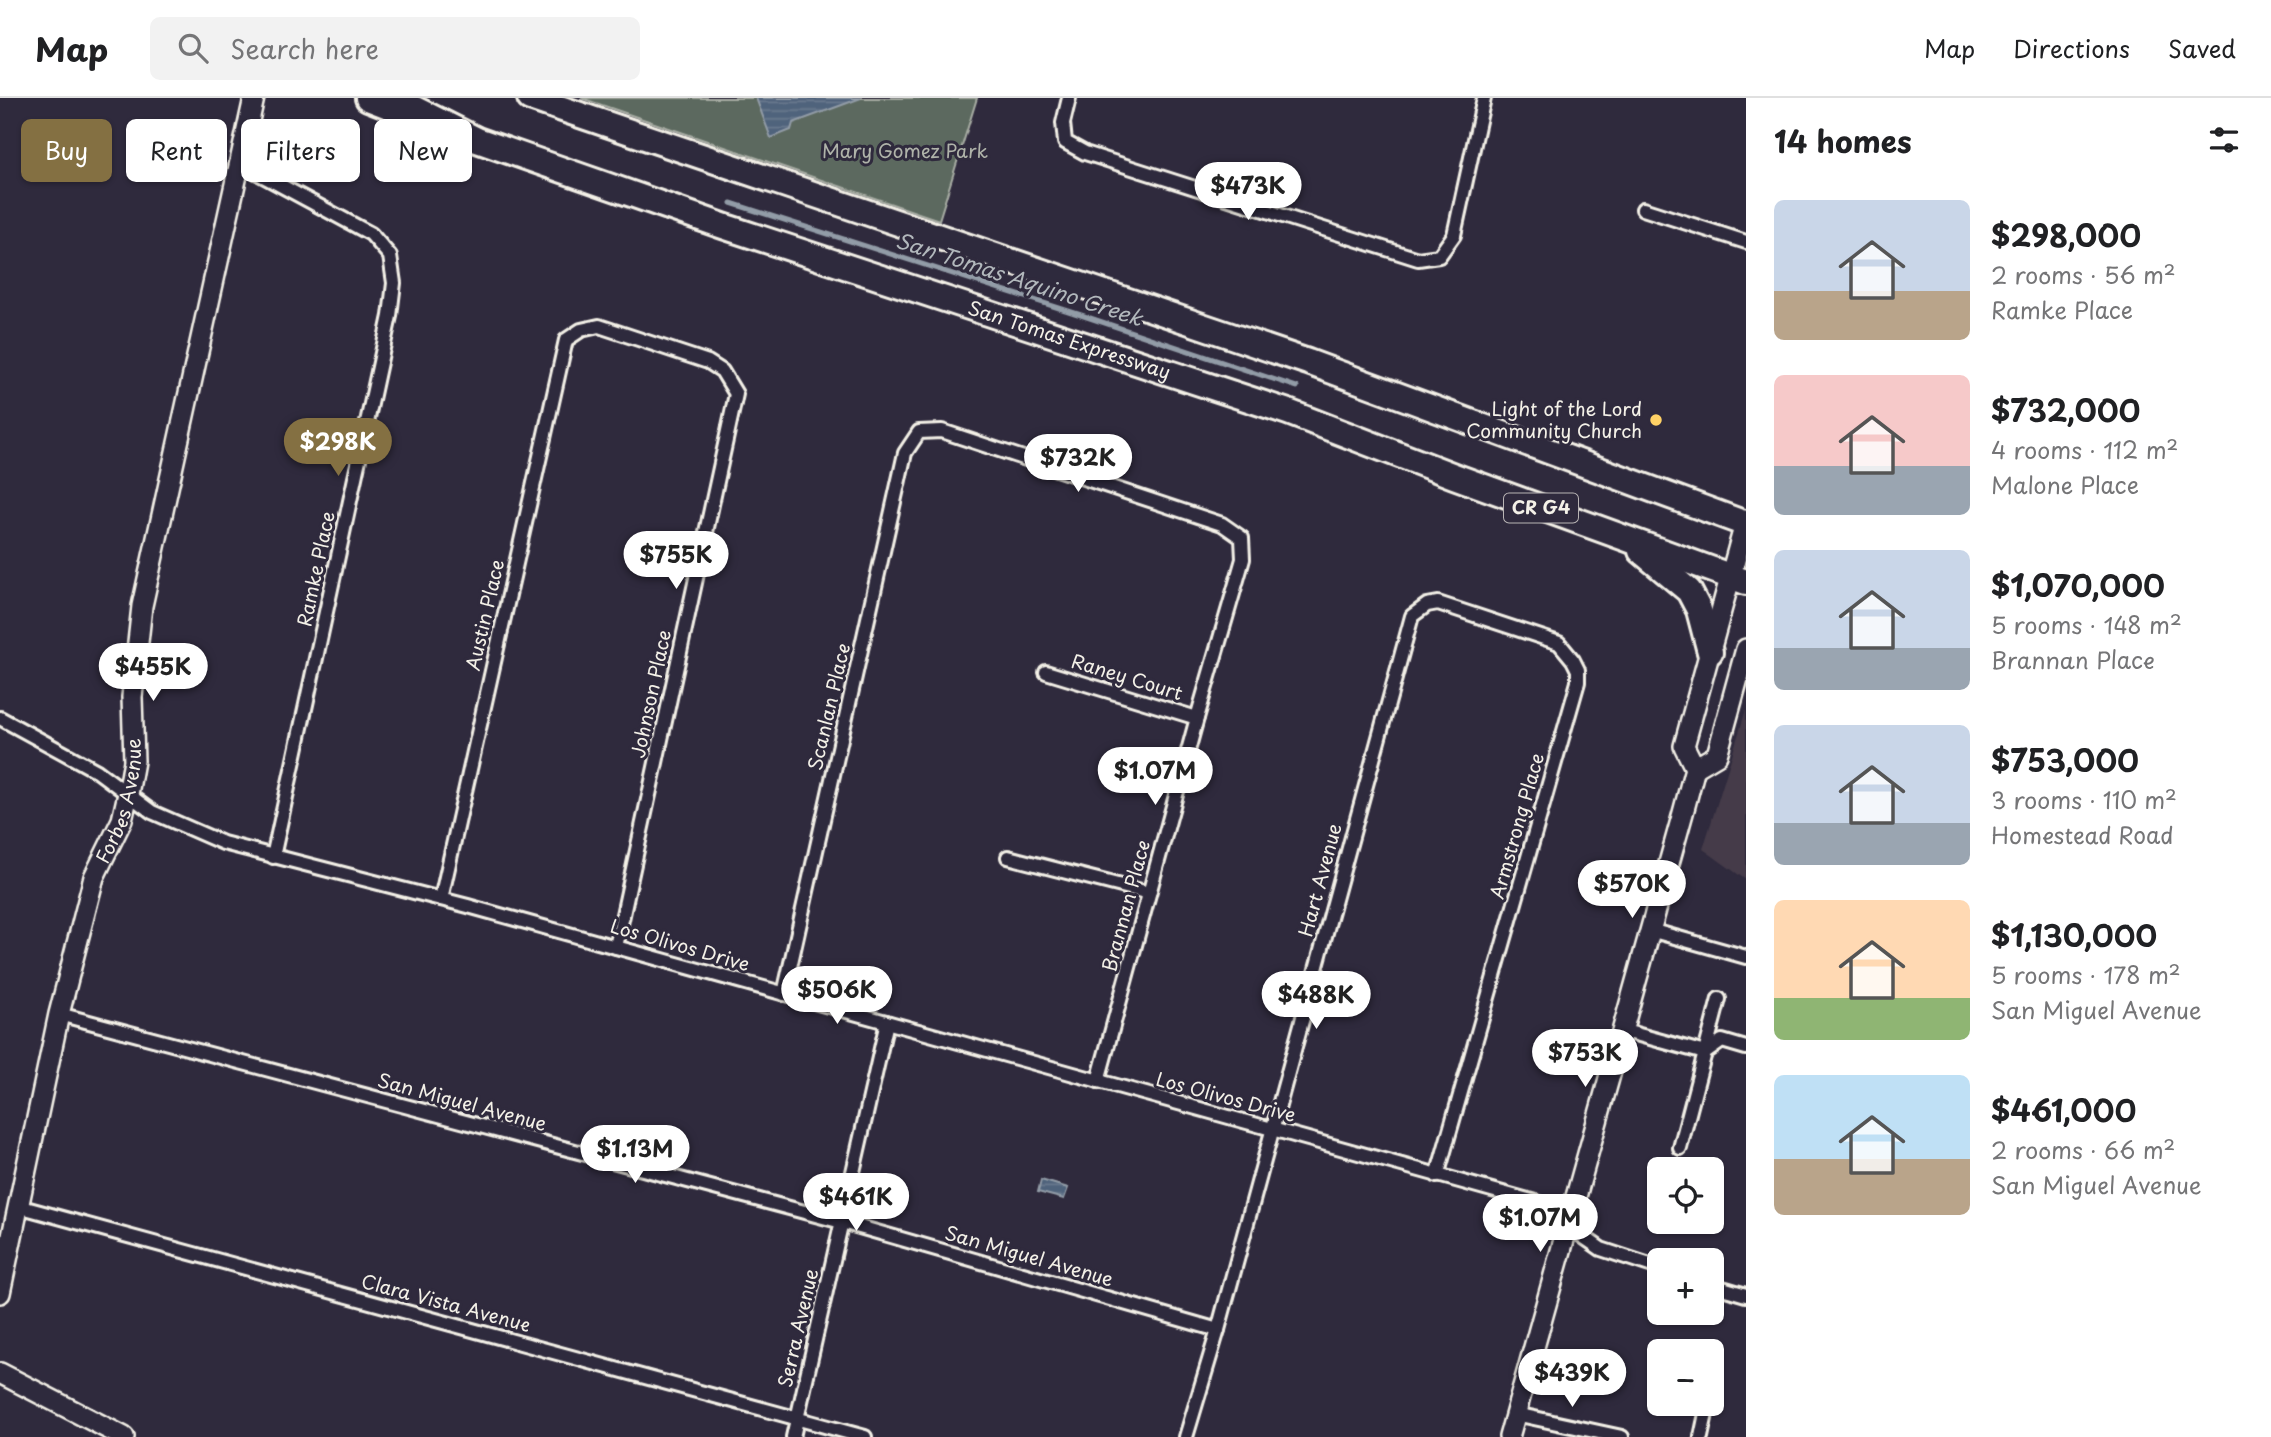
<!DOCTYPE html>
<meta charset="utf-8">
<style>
body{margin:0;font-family:"Playpen Sans",sans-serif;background:#f2f2f2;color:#202124;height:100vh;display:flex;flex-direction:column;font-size:26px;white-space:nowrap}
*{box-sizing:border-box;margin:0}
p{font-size:23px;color:#757577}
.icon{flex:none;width:38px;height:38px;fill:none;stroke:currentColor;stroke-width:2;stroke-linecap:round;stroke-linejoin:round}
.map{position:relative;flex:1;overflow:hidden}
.side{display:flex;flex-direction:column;background:#fff;width:525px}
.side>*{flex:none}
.hud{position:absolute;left:21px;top:21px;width:665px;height:63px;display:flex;gap:14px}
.tools{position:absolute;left:1647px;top:1059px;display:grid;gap:14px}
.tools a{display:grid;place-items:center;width:77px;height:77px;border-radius:10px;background:#fff;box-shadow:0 2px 5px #0004;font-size:35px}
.price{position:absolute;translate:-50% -60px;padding:0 16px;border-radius:24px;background:#fff;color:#222;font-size:23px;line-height:46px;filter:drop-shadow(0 2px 4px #0008)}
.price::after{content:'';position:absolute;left:50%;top:42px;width:21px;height:16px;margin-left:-10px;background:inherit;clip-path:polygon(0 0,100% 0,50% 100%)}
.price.active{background:#847042;color:#fff}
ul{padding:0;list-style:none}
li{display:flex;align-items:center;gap:21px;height:175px;padding:0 28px}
li span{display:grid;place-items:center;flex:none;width:196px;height:140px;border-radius:10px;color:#555}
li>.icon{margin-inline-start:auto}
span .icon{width:84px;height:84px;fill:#fffc;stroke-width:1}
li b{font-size:30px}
h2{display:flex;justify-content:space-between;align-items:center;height:84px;padding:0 28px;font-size:30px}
.pill{padding:0 24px;border-radius:10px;background:#fff;box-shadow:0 2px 5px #0004;font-size:24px;line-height:63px}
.pill.active{background:#847042;color:#fff}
header{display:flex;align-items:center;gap:42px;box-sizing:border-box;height:98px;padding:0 35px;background:#fff;border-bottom:2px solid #e0e0e0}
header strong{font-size:33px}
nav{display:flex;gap:38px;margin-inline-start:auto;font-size:24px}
.search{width:490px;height:63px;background:#f2f2f2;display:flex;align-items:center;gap:18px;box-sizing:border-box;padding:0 24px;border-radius:10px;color:#757577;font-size:26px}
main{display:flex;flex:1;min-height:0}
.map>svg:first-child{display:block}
.built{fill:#443b48}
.green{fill:#5c695f;stroke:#a8ada4;stroke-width:2}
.water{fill:url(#water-rules);stroke:#929ca7;stroke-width:2}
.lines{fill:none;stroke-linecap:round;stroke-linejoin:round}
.stream{stroke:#929ca7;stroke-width:5}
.street-casing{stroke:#f4f1e8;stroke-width:18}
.secondary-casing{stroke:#f4f1e8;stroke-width:24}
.highway-casing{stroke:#f4f1e8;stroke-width:30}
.street{stroke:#2f2a3d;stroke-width:12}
.secondary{stroke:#2f2a3d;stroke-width:19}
.highway{stroke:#2f2a3d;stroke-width:24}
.poi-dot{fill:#ffd166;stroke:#2f2a3d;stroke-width:2.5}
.labels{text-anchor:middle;stroke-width:6;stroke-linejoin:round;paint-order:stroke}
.shield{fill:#2f2a3d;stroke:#b9b5b5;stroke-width:2}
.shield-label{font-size:18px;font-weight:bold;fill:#f4f1e8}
.park-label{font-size:19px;fill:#b0b4aa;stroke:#2f2a3d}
.street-label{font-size:19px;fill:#f4f1e8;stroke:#2f2a3d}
.poi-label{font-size:19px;fill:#f4f1e8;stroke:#2f2a3d;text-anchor:end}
.water-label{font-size:21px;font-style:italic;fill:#b2b8bc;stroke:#2f2a3d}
</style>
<header>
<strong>Map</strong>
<div class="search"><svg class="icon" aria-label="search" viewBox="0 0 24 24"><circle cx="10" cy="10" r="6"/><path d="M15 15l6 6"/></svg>Search here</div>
<nav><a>Map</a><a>Directions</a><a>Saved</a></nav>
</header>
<main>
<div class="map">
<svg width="1746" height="1339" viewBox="0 0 1746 1339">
<defs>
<pattern id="water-rules" width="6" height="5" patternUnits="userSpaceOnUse" patternTransform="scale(1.75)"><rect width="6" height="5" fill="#50637b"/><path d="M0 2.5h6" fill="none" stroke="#6a7a8e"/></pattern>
</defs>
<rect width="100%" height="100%" fill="#2f2a3d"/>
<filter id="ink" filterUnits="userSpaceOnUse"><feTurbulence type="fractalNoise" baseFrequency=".0143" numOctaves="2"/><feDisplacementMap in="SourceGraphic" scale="14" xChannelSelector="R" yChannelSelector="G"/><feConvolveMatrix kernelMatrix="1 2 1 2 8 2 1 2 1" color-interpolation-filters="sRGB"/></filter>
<g filter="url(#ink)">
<polygon class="built" points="1746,612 1746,782 1703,751"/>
<polygon class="green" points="581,0 977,0 939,122"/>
<g class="water">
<polygon points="756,0 861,0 793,25 791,32 771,40"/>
<polygon points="1041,1082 1068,1090 1064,1101 1038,1094"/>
</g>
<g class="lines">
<polyline class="stream" points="731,105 1081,217 1297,289"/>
<defs>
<g id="street">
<polyline points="1069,0 1063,25 1065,44 1085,55 1418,161 1439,158 1454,137 1484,0"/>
<polyline points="241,66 371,136 390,158 394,185 390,218 273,759"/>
<polyline points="1643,111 1746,144"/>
<polyline points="1046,574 1197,620"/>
<polyline points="0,620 97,673 152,714 223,745 468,808 1546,1107 1568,1128 1601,1151 1659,1170"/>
<polyline points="1008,759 1149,795"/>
<polyline points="441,801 566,242 581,232 599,228 708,264 722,273 736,296 616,849"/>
<polyline points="1650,832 1746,859"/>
<polyline points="784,896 905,355 919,334 942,333 1222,426 1242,440 1243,461 1197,620 1098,983"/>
<polyline points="59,916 842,1124 1218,1232"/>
<polyline points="1621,932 1705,955 1722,943 1746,950"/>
<polyline points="1680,1050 1719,901"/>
<polyline points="18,1108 865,1339"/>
<polyline points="1712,1187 1746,1197"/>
<polyline points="1516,1316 1622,1339"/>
<polyline points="793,1339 887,924"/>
<polyline points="1186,1339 1218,1232 1412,518 1427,507 1438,505 1559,545 1573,562 1578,572 1578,584 1437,1078"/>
<polyline points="1701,1339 1707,1311"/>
</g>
<g id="secondary">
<polyline points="1695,670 1717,657 1746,551"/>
<path id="s1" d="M0 1195 59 916 94 779 122 722 128 696 134 663 132 599 142 508 254 0"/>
<polyline points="0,1275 124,1339"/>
<polyline points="1509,1339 1683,715 1695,670 1684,648 1746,422"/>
</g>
<g id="highway">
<polyline points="368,0 407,15"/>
<path id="s2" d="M393 0 477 42 723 128 1288 314 1454 378 1746 484"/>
<polyline points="530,0 1308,264 1746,426"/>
<polyline points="1641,453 1689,493 1699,512 1710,554"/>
</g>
</defs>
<use href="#street" class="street-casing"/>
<use href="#secondary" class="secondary-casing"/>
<use href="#highway" class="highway-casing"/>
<use href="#street" class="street"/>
<use href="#secondary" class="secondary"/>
<use href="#highway" class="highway"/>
</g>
</g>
<circle class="poi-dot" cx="1656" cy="322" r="7"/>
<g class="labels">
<rect class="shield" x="1504" y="395.5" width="74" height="29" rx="5"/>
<g class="shield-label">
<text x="1541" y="416">CR G4</text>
</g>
<g class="park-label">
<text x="905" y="60">Mary Gomez Park</text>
</g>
<g class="street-label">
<text dy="7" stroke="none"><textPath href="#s2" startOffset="719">San Tomas Expressway</textPath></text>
<text transform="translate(316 471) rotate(-78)" y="7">Ramke Place</text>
<text transform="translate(485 517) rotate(-77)" y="7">Austin Place</text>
<text transform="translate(1127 579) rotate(17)" y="7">Raney Court</text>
<text transform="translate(651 596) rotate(-78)" y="7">Johnson Place</text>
<text transform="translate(829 609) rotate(-77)" y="7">Scanlan Place</text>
<text dy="7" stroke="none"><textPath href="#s1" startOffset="508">Forbes Avenue</textPath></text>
<text transform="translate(1517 728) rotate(-74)" y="7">Armstrong Place</text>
<text transform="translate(1320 782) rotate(-75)" y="7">Hart Avenue</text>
<text transform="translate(1126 808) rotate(-75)" y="7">Brannan Place</text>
<text transform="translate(680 847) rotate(16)" y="7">Los Olivos Drive</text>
<text transform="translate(1226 999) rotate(15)" y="7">Los Olivos Drive</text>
<text transform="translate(462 1004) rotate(15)" y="7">San Miguel Avenue</text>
<text transform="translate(1029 1158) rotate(16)" y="7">San Miguel Avenue</text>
<text transform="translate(446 1205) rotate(15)" y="7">Clara Vista Avenue</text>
<text transform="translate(798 1230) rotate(-77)" y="7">Serra Avenue</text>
</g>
<g class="poi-label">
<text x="1642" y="318">Light of the Lord<tspan x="1642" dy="22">Community Church</tspan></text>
</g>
<g class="water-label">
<text transform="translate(1019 182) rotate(18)" y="7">San Tomas Aquino Creek</text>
</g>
</g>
</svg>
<div class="tools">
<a><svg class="icon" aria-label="locate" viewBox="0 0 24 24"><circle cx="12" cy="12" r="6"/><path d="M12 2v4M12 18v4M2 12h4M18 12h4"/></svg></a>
<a>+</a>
<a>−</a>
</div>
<b class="price" style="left:1248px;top:124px">$473K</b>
<b class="price active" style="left:338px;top:380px">$298K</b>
<b class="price" style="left:1078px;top:396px">$732K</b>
<b class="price" style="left:676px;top:493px">$755K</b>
<b class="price" style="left:153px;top:605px">$455K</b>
<b class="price" style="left:1155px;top:709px">$1.07M</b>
<b class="price" style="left:1632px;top:822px">$570K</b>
<b class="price" style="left:837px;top:928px">$506K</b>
<b class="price" style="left:1316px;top:933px">$488K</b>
<b class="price" style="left:1585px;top:991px">$753K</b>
<b class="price" style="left:635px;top:1087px">$1.13M</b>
<b class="price" style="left:856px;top:1135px">$461K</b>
<b class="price" style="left:1540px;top:1156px">$1.07M</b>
<b class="price" style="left:1572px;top:1311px">$439K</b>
<div class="hud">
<a class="pill active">Buy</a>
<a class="pill">Rent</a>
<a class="pill">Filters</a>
<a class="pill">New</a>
</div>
</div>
<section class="side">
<h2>14 homes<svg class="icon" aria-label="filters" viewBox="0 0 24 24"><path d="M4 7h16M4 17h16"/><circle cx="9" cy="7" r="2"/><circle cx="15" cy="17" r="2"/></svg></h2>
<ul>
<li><span style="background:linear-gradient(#c9d6e8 65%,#b9a48a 0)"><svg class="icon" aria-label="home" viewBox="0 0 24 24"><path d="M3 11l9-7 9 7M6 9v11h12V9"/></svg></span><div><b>$298,000</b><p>2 rooms · 56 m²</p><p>Ramke Place</p></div></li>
<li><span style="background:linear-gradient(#f6c9c9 65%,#9aa5b1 0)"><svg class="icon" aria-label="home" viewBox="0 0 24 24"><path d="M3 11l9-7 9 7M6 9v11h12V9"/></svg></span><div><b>$732,000</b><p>4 rooms · 112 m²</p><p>Malone Place</p></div></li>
<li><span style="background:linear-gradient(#c9d6e8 70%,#9aa5b1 0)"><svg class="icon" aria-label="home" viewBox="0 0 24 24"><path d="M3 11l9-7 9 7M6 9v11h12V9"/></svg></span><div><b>$1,070,000</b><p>5 rooms · 148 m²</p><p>Brannan Place</p></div></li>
<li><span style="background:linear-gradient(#c9d6e8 70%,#9aa5b1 0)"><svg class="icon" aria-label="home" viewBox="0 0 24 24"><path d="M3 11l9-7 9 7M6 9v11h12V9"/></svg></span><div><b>$753,000</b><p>3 rooms · 110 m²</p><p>Homestead Road</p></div></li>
<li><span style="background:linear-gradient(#ffd9b3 70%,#8fb573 0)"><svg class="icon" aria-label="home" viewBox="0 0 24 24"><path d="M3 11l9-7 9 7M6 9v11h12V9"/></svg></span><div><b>$1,130,000</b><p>5 rooms · 178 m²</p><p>San Miguel Avenue</p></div></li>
<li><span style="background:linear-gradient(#bfe0f5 60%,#b9a48a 0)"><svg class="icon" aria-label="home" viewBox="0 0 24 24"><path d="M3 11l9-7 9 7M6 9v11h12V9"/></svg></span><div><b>$461,000</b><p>2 rooms · 66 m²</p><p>San Miguel Avenue</p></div></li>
</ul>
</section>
</main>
